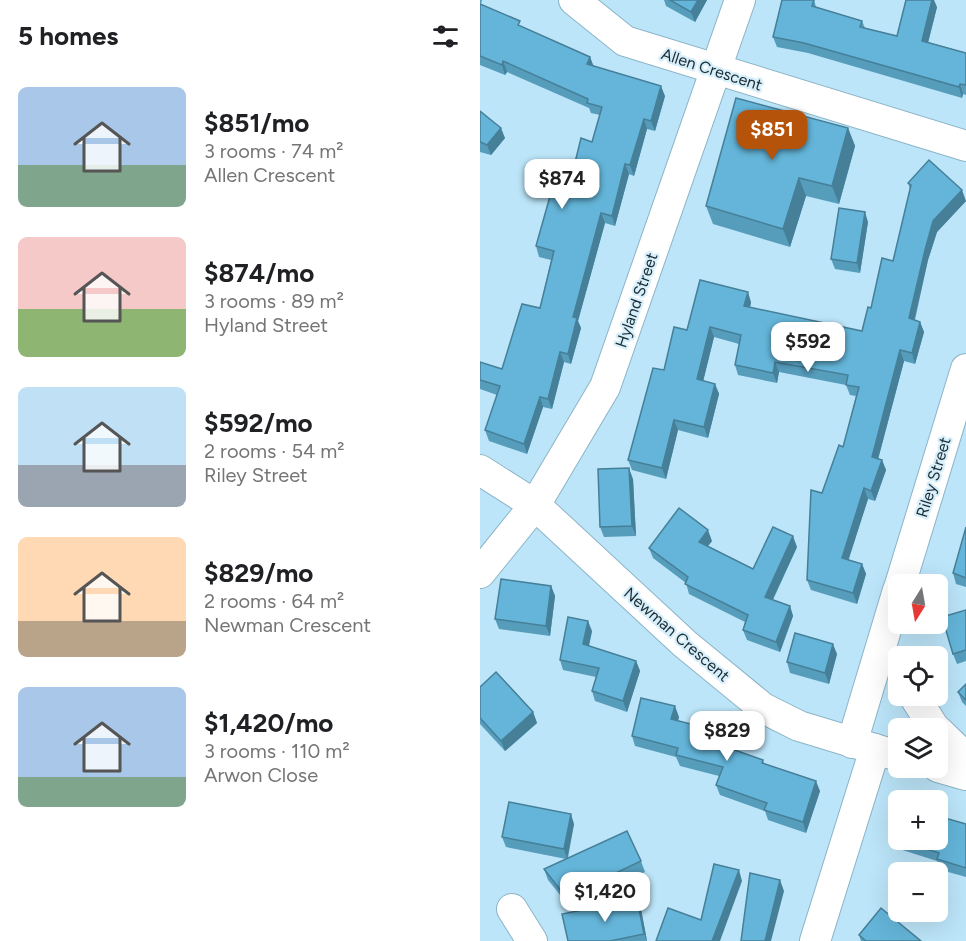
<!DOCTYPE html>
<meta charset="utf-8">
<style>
body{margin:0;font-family:Figtree,sans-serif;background:#f6f6f6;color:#202124;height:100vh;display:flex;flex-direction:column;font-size:22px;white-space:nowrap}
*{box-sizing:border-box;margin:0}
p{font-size:20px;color:#757577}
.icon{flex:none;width:33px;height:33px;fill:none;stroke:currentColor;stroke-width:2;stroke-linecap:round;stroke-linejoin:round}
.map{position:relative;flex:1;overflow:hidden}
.drawer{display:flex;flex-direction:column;background:#fff;width:480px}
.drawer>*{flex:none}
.needle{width:39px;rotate:191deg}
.buttons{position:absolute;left:408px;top:574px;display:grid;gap:12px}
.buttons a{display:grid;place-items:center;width:60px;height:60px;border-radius:9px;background:#fff;box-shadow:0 6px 24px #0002;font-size:30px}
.price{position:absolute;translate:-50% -51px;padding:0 14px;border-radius:12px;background:#fff;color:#222;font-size:20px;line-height:39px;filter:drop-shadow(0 2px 3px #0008)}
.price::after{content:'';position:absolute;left:50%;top:36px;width:18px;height:14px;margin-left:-9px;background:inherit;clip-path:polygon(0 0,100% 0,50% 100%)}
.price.on{background:#b45309;color:#fff}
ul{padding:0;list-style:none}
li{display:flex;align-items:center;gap:18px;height:150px;padding:0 18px}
li span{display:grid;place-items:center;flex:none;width:168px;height:120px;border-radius:9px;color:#555}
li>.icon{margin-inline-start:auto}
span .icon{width:72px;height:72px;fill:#fffc;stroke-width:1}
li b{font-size:26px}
h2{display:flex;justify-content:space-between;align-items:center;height:72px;padding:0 18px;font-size:26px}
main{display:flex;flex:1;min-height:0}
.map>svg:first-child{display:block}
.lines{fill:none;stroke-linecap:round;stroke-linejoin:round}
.minor-casing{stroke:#8cb4c7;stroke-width:32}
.minor{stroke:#fff;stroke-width:30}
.wall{fill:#569cbb}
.shaded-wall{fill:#467f98}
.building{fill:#64b5d9;stroke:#467f98;stroke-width:1.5}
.labels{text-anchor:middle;stroke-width:4.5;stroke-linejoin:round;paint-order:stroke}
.street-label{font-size:16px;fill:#1b2b32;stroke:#d7effb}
</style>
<main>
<section class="drawer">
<h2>5 homes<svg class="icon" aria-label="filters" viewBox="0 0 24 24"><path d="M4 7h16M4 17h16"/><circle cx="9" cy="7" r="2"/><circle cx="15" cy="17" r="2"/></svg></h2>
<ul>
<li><span style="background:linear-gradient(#a9c7e8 65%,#7fa58c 0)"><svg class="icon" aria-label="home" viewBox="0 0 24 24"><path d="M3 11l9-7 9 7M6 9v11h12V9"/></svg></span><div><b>$851/mo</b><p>3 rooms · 74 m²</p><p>Allen Crescent</p></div></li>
<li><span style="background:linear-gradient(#f6c9c9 60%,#8fb573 0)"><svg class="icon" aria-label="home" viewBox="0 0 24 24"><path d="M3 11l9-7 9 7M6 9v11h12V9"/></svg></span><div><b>$874/mo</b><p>3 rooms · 89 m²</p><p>Hyland Street</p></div></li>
<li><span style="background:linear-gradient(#bfe0f5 65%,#9aa5b1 0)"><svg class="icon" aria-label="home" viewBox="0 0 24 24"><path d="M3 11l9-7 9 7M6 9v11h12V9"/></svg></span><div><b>$592/mo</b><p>2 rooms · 54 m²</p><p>Riley Street</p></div></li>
<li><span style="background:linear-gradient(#ffd9b3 70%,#b9a48a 0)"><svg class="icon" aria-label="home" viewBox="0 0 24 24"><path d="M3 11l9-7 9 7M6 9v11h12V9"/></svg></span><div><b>$829/mo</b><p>2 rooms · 64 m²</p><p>Newman Crescent</p></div></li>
<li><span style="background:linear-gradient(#a9c7e8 75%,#7fa58c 0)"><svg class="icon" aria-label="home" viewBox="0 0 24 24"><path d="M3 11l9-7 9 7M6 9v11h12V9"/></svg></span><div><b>$1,420/mo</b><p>3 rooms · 110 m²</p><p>Arwon Close</p></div></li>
</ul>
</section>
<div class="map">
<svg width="486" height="941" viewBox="0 0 486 941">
<rect width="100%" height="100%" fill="#bce5f9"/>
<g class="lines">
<defs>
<g id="minor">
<polyline points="94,0 145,41 486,146"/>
<polyline points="0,470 55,505 205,644 283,708 319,726 418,756"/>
<polyline points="0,573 55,505 125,387 260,0"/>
<polyline points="420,585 486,369"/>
<polyline points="434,696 455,729"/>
<polyline points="458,731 486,758"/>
<polyline points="372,743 418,590"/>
<polyline points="458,767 486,775"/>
<polyline points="32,909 52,941"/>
<polyline points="335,941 395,749"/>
</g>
</defs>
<use href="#minor" class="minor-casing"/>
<use href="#minor" class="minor"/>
</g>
<g class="wall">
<polygon points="0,0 2,0 1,4 42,27 110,57 113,66 185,96 175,131 167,129 154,176 149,174 135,226 125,223 98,321 101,328 91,364 84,362 72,409 63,407 47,454 9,441 5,430 17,395 0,389 0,362 22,369 60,308 71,260 59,257 56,246 89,187 112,142 120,115 111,113 109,108 27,72 25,75 0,65"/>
<polygon points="184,0 227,0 215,22 186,6"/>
<polygon points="334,0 336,7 382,21 385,28 417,36 457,7 448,42 486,53 486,95 483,94 482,98 328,53 297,47 293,37"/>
<polygon points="0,111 25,138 11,155 0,152"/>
<polygon points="368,128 375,146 359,204 326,196 310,247 233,224 226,206"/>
<polygon points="428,183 486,201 457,232 448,260 435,320 440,322 444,332 435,364 424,361 398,459 402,460 406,470 395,501 388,499 368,560 382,564 386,574 377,604 331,590 327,580 342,493 363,447 376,396 370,395 366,385 299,372 297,383 258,375 255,365 259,344 234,337 223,381 235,384 239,394 228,438 198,430 186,479 152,470 148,460 184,370 207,330 271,302 270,308 382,331 391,308 413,261 430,189"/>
<polygon points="388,222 380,273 355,269 351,259"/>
<polygon points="153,479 156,536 124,537 120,527"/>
<polygon points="486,527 486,587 476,584 473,573"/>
<polygon points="232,541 228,546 273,569 317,547 293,600 310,606 313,616 300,652 267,640 263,630 265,622 209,594 206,583 173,558 169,548"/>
<polygon points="71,586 75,596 70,636 19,629 15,619"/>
<polygon points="486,610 486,661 477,664 473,654"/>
<polygon points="112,631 109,646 156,661 160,671 147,712 115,701 112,691 116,677 83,670 80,660"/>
<polygon points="357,654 349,684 310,673 307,662"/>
<polygon points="486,684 486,706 482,702 478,692"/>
<polygon points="0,687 53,712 57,723 25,751 0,724"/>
<polygon points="199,717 198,721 238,740 237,744 283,760 284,763 340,791 326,833 288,820 285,811 240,795 236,785 239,776 200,766 196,757 155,746 152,736"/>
<polygon points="94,824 88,858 161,861 165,872 90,907 68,880 64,869 86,859 26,847 22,837"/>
<polygon points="486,824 486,877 461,870 457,861 413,847 409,837"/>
<polygon points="157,899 161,909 167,941 88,941"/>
<polygon points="379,935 441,941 381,941"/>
</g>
<g class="shaded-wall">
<polygon points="218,0 227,0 215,22 211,12"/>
<polygon points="452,0 454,0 457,7 446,51 442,41"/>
<polygon points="110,57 114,67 107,64"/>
<polygon points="23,61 27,72 25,75 22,65"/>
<polygon points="480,84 483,94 482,98 479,87"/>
<polygon points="181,86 185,96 175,131 171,121"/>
<polygon points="164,119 167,129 154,176 150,165"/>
<polygon points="21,128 25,138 11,155 7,145"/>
<polygon points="368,128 375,146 359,204 352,186"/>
<polygon points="145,164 149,174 135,226 132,216"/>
<polygon points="319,178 326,196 310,247 303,229"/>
<polygon points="482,190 486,201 457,232 448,260 432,329 429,318 445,250 453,221"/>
<polygon points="385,212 388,222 380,273 377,263"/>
<polygon points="121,213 125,223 98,321 101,328 91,364 88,354 93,317"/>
<polygon points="268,292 271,302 268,317 264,306"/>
<polygon points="440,322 444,332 435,364 432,353"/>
<polygon points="230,327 234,337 221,390 217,379"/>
<polygon points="420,350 424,361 396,467 392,457"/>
<polygon points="80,352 84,362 72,409 68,399"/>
<polygon points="295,362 299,372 297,383 293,373"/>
<polygon points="235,384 239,394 228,438 224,427"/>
<polygon points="60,397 63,407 47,454 44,444"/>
<polygon points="194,420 198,430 186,479 182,468"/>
<polygon points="402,460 406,470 395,501 391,491"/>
<polygon points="149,468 153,479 156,536 152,526"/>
<polygon points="384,488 388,499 366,568 362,558"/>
<polygon points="228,530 232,541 223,552 219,542"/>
<polygon points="313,536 317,547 289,607 285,597"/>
<polygon points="382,564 386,574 377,604 373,593"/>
<polygon points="71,586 75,596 70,636 66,626"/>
<polygon points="310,606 313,616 300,652 296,642"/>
<polygon points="108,621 112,631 107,654 103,644"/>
<polygon points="353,644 357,654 349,684 345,673"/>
<polygon points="156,661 160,671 147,712 143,701"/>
<polygon points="195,706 199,717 195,730 191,719"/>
<polygon points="53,712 57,723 25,751 21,741"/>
<polygon points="234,730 238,740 235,752 232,742"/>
<polygon points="336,781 340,791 326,833 323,822"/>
<polygon points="91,814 94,824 87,859 84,849"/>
<polygon points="259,870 262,881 240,941 232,941"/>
<polygon points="300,880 304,891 291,941 285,941"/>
<polygon points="157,899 161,909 167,941 164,934"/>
</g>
<g class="building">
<polygon points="190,0 218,0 211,12"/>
<polygon points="302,0 334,0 332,6 382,21 380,27 417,36 426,0 452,0 442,41 486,53 486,85 480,84 479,87 324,43 293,37"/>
<polygon points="0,4 40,21 38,25 110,57 107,64 181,86 171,121 164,119 150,165 145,164 132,216 121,213 93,317 97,318 88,354 80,352 68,399 60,397 44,444 5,430 20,386 0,380 0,362 22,369 42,304 60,308 74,251 56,246 74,182 89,187 101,138 112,142 122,107 107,103 108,99 23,61 22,65 0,56"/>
<polygon points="256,98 368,128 352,186 319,178 303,229 226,206"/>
<polygon points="0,111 21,128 7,145 0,142"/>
<polygon points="449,160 482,190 453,221 445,250 429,318 440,322 432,353 420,350 392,457 402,460 391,491 384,488 362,558 382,564 373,593 327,580 331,490 342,493 359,445 363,447 379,387 366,385 368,375 295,362 293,373 255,365 261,335 230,327 217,379 235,384 224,427 194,420 182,468 148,460 173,368 184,370 194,327 207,330 220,280 268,292 264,306 382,331 388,307 391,308 402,258 413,261 431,185 428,183"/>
<polygon points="359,208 385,212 377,263 351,259"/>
<polygon points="149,468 152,526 120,527 118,469"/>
<polygon points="199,508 228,530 219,542 273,569 293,527 313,536 285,597 310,606 296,642 263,630 268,615 205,584 208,577 169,548"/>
<polygon points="486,527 486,578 473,573"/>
<polygon points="21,579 71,586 66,626 15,619"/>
<polygon points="486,610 486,650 473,654 462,617"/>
<polygon points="88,617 108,621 103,644 156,661 143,701 112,691 119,668 80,660"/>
<polygon points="315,633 353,644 345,673 307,662"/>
<polygon points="16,672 53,712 21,741 0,718 0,687"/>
<polygon points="486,684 486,700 478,692"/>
<polygon points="161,698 195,706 191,719 234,730 232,742 283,760 282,763 336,781 323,822 284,810 287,803 236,785 243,767 196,755 198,748 152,736"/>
<polygon points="29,802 91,814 84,849 22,837"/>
<polygon points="418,806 418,840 458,840 458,816 486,824 486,868 457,859 459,853 409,837"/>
<polygon points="147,831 161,861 86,897 64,869"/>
<polygon points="234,864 259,870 232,941 176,941 188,908 221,920"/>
<polygon points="270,873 300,880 285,941 261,941"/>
<polygon points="157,899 164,934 130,941 88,941 82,914"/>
<polygon points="401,908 441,941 386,941 379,935"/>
</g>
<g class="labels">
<g class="street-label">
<text transform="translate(232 69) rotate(18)" y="6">Allen Crescent</text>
<text transform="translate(156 300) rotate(-71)" y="6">Hyland Street</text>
<text transform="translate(453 477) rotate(-73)" y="6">Riley Street</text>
<text transform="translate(197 634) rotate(41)" y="6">Newman Crescent</text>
</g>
</g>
</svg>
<div class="buttons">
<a><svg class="needle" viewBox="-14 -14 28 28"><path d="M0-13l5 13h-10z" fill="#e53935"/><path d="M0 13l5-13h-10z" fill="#757577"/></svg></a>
<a><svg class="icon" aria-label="locate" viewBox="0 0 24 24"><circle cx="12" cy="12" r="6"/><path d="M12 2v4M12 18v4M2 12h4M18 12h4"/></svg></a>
<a><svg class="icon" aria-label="layers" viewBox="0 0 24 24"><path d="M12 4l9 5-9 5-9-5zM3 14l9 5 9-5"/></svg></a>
<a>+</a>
<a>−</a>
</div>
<b class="price on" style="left:292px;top:161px">$851</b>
<b class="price" style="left:82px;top:210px">$874</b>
<b class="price" style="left:328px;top:373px">$592</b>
<b class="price" style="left:247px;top:762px">$829</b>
<b class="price" style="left:125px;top:923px">$1,420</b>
</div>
</main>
